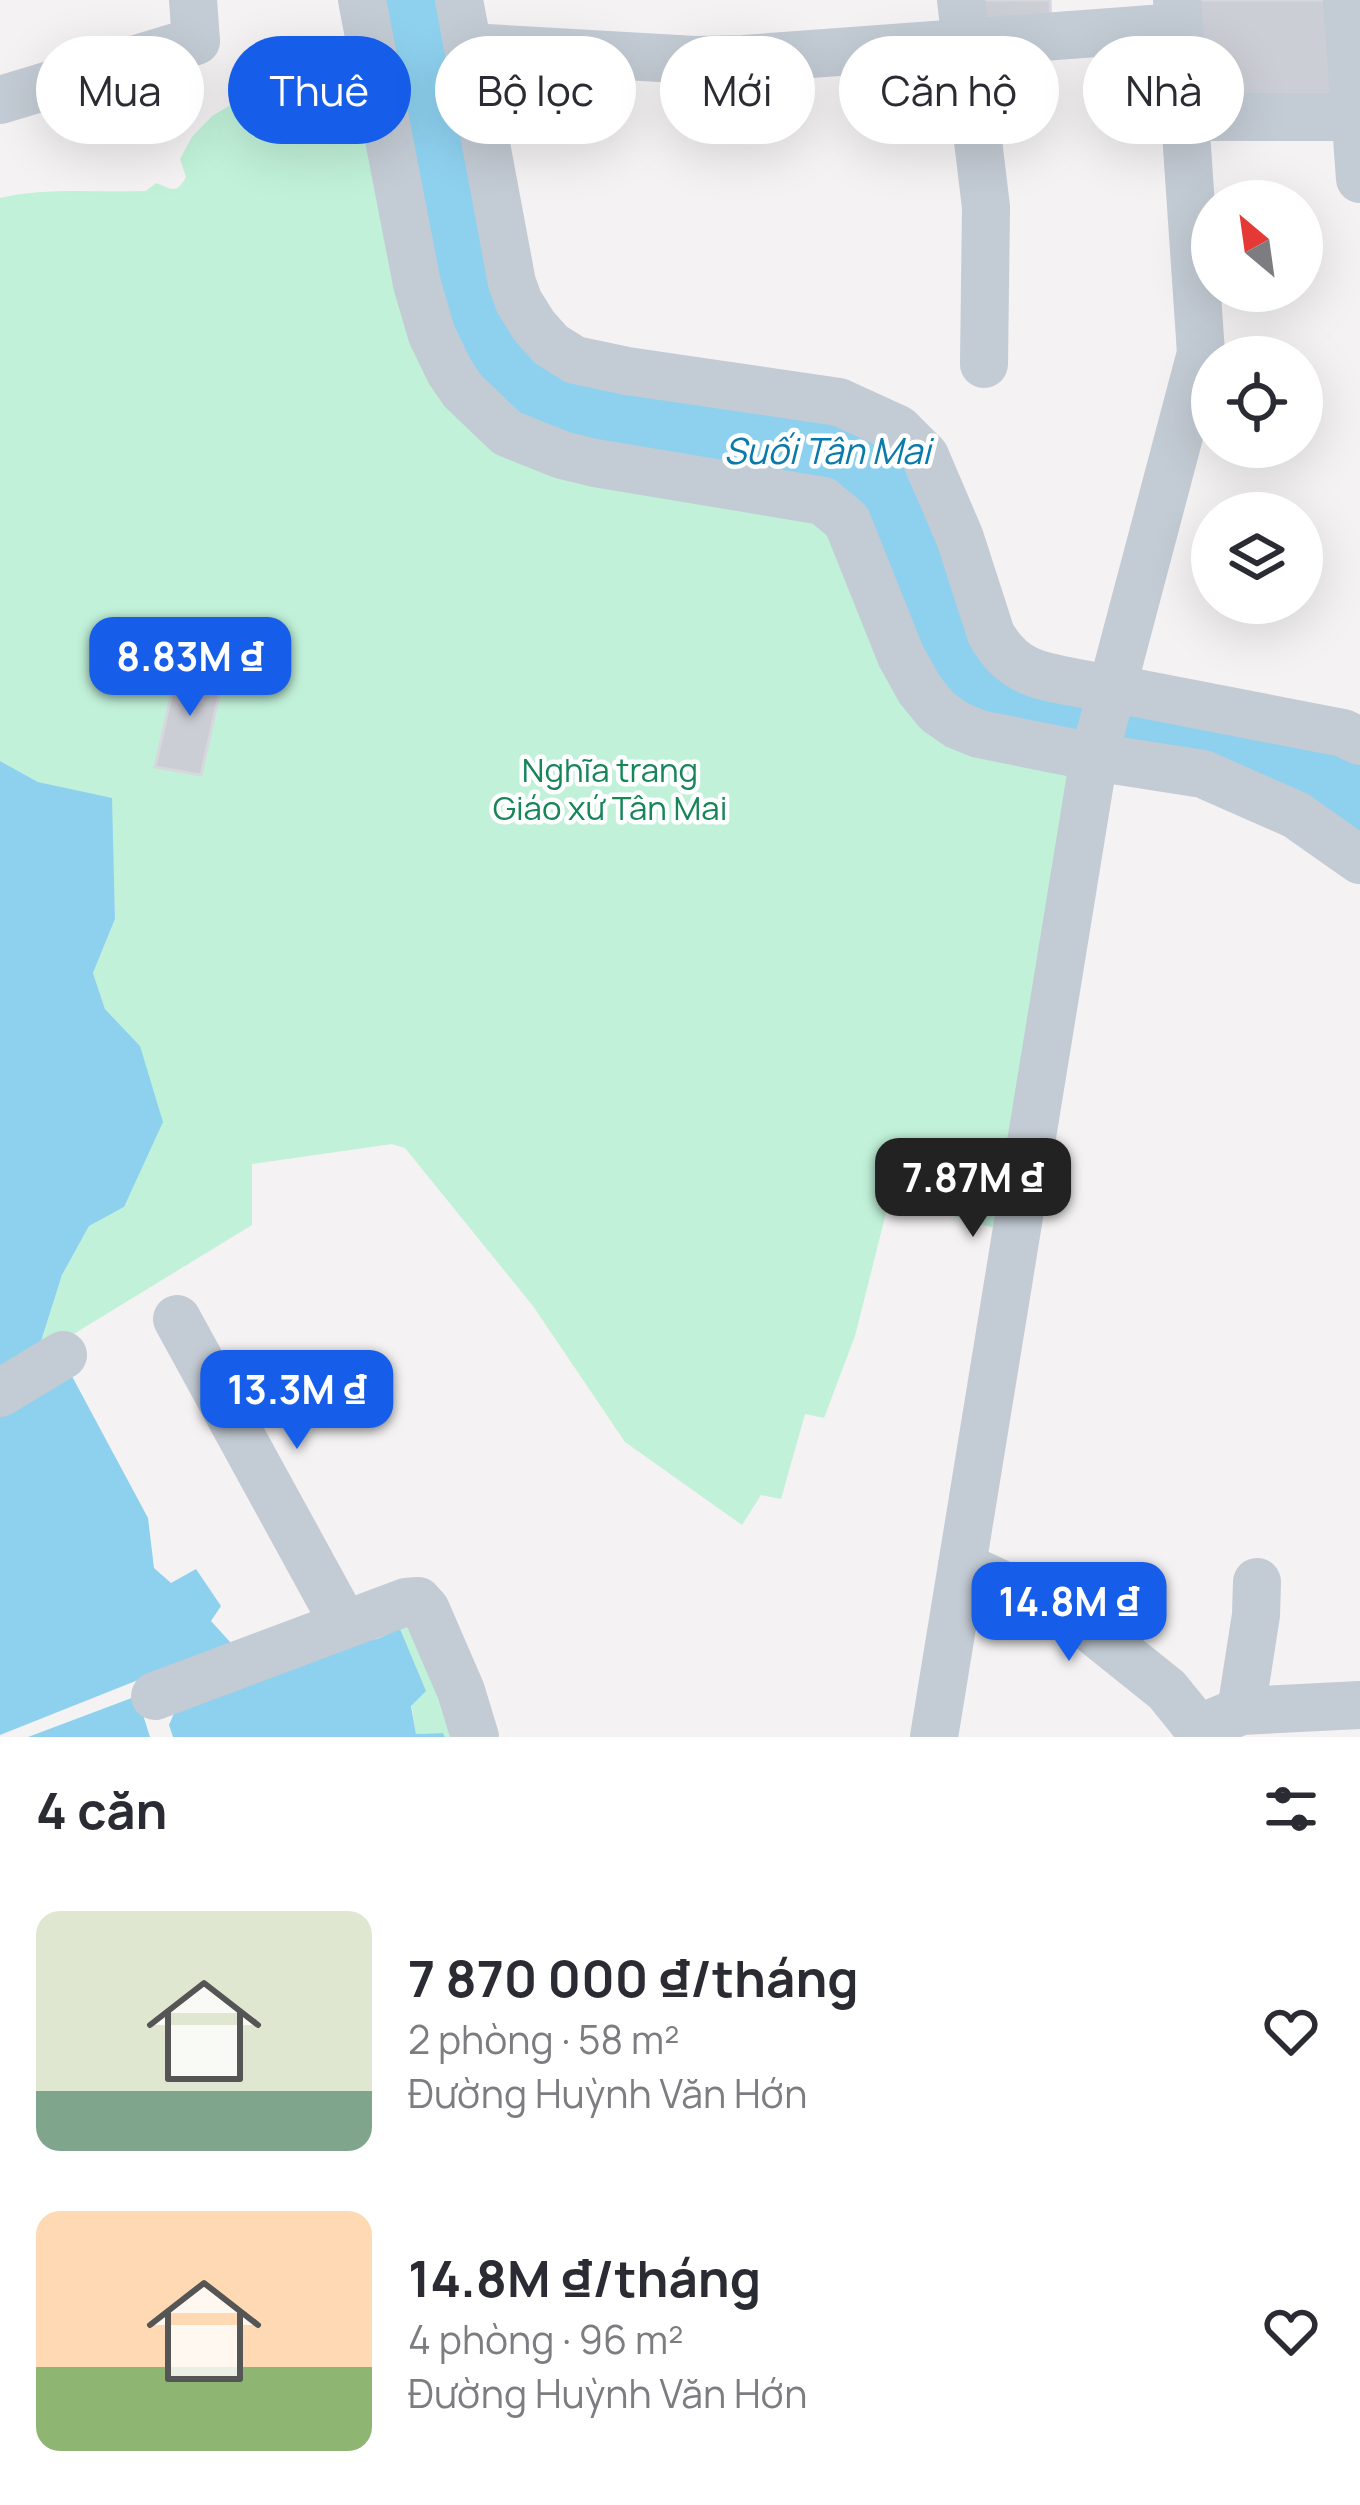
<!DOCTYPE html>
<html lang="vi">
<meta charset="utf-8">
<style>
body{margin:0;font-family:Manrope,sans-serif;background:#f2f2f3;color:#2b2b33;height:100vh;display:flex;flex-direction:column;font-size:45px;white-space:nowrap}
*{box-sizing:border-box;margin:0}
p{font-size:39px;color:#7c7c81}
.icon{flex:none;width:66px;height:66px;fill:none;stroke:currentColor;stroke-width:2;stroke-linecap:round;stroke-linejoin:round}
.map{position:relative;height:1737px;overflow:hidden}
.details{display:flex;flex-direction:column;background:#fff;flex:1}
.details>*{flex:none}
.guide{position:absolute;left:36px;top:36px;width:1290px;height:108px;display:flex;gap:24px}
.needle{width:78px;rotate:331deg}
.fabs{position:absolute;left:1191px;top:180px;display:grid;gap:24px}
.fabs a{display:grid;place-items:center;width:132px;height:132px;border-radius:50%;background:#fff;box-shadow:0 12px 48px #0002;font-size:60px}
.price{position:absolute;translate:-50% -102px;padding:0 27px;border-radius:24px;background:#165eea;color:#fff;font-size:39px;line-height:78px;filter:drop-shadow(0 3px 6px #0008)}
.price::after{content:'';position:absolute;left:50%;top:72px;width:36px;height:27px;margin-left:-18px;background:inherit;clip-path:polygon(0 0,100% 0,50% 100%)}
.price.current{background:#222;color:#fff}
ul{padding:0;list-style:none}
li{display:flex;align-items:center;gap:36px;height:300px;padding:0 36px}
li span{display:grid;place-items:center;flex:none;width:336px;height:240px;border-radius:24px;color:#555}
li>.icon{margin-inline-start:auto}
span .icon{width:144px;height:144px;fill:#fffc;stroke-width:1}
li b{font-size:51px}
h2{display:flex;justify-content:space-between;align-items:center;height:144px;padding:0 36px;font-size:51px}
.tag{padding:0 42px;border-radius:54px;background:#fff;box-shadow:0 12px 48px #0002;font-size:42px;line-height:108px}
.tag.current{background:#165eea;color:#fff}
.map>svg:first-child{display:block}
.green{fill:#c1f1d9}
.water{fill:#8ed1ef}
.building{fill:#ccced5;stroke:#d6d8de;stroke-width:3}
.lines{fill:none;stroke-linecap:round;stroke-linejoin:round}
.minor{stroke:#c3cbd4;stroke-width:48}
.labels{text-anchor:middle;stroke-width:9;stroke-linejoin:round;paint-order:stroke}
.park-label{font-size:33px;fill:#168659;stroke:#fff}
.water-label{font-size:36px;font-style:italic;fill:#097aac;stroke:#fff}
</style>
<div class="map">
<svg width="1360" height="1737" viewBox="0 0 1360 1737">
<rect width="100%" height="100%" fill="#f4f2f2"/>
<g class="green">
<path d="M367 89 387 195 816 512 1080 767 1004 1231 890 1197 855 1336 824 1418 805 1414 781 1499 761 1495 742 1525 625 1442 533 1306 405 1148 392 1144 252 1164V1225L36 1357 62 1275 89 1226 124 1207 140 1046 105 1009 93 973 115 919 111 799 38 782 0 761V198C48 187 97 193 146 191L156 183C170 188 176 196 186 177L180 159 192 137 212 116 229 106 246 108 279 97Z"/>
<polygon points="405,1613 460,1737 445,1737 443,1733 416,1734 400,1630 377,1639 375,1626"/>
</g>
<g class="water">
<polygon points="374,0 447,0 507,305 721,396 892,440 977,634 1360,755 1360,844 1085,742 944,701 864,527 514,423 445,333"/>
<polygon points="0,761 38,782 112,798 115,919 93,973 105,1009 140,1046 163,1122 124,1207 89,1226 62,1275 36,1357 0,1380"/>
<polygon points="67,1367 148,1518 154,1568 171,1583 196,1569 221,1606 211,1621 231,1643 0,1735 0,1407"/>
<polygon points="400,1629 426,1691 411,1706 416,1734 443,1733 445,1737 173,1737 169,1725 178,1704 351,1640 377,1639"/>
<polygon points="137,1696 150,1737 28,1737"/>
</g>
<g class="building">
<polygon points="974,0 1050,0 1051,27 976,32"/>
<polygon points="1190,0 1334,0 1340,103 1198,106"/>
<polygon points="179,662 224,673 201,775 155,767"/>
</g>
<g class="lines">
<g class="minor">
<polyline points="362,0 417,284 432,335 450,372 463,391 507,433 562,455 595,463 823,501 847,521 901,656 920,690 937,711 957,725 979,734 1094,757 1203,774 1296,815 1360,860"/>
<path d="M459 0 512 283 519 302 534 326 551 345 575 360 627 371 839 402 898 429 925 456 960 538 991 634C1014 676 1046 677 1089 685"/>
<polyline points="961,0 986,207 984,364"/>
<polyline points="1347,0 1360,179"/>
<polyline points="469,47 695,60 744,59 1178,27"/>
<polyline points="0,100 196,41 193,0"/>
<polyline points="1185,117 1354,117"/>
<polyline points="1111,688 1343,733 1360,741"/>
<polyline points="177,1319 344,1624"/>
<polyline points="0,1393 63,1355"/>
<polyline points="962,1566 1081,1621 1167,1690 1205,1737"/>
<polyline points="155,1696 406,1602 418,1601 426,1610 461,1691 475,1737"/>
<polyline points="1241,1711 1256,1615 1257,1582"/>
<polyline points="1200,1728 1241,1711 1360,1705"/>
<polyline points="934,1737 1094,757 1201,353 1177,0"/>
</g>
</g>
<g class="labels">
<g class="park-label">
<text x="610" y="782">Nghĩa trang<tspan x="610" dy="38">Giáo xứ Tân Mai</tspan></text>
</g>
<g class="water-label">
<text x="827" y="464">Suối Tân Mai</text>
</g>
</g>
</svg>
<div class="fabs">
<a><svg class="needle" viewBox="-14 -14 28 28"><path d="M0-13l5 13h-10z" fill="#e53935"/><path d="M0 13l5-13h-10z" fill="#7c7c81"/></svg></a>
<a><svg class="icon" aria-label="locate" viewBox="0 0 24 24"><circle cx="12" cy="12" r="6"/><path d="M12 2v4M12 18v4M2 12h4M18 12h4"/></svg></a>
<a><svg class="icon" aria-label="layers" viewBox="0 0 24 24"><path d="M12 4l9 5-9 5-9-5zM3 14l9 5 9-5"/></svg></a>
</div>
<b class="price" style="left:190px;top:719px">8.83M ₫</b>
<b class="price current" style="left:973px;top:1240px">7.87M ₫</b>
<b class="price" style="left:297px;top:1452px">13.3M ₫</b>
<b class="price" style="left:1069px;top:1664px">14.8M ₫</b>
<div class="guide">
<a class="tag">Mua</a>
<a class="tag current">Thuê</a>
<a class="tag">Bộ lọc</a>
<a class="tag">Mới</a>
<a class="tag">Căn hộ</a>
<a class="tag">Nhà</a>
</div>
</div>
<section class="details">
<h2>4 căn<svg class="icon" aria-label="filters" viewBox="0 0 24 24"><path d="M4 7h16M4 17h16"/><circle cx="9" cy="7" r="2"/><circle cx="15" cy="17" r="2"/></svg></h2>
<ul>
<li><span style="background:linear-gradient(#dfe7d0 75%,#7fa58c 0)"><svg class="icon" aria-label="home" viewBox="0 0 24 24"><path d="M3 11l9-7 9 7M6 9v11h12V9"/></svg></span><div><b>7 870 000 ₫/tháng</b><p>2 phòng · 58 m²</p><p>Đường Huỳnh Văn Hớn</p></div><svg class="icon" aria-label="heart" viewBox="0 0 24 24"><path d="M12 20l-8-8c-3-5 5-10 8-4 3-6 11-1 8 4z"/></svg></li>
<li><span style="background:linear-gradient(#ffd9b3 65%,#8fb573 0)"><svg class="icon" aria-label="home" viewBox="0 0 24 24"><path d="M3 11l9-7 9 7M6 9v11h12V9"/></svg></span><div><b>14.8M ₫/tháng</b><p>4 phòng · 96 m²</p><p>Đường Huỳnh Văn Hớn</p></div><svg class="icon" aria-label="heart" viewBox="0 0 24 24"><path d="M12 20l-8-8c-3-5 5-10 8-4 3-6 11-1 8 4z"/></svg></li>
</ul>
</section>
